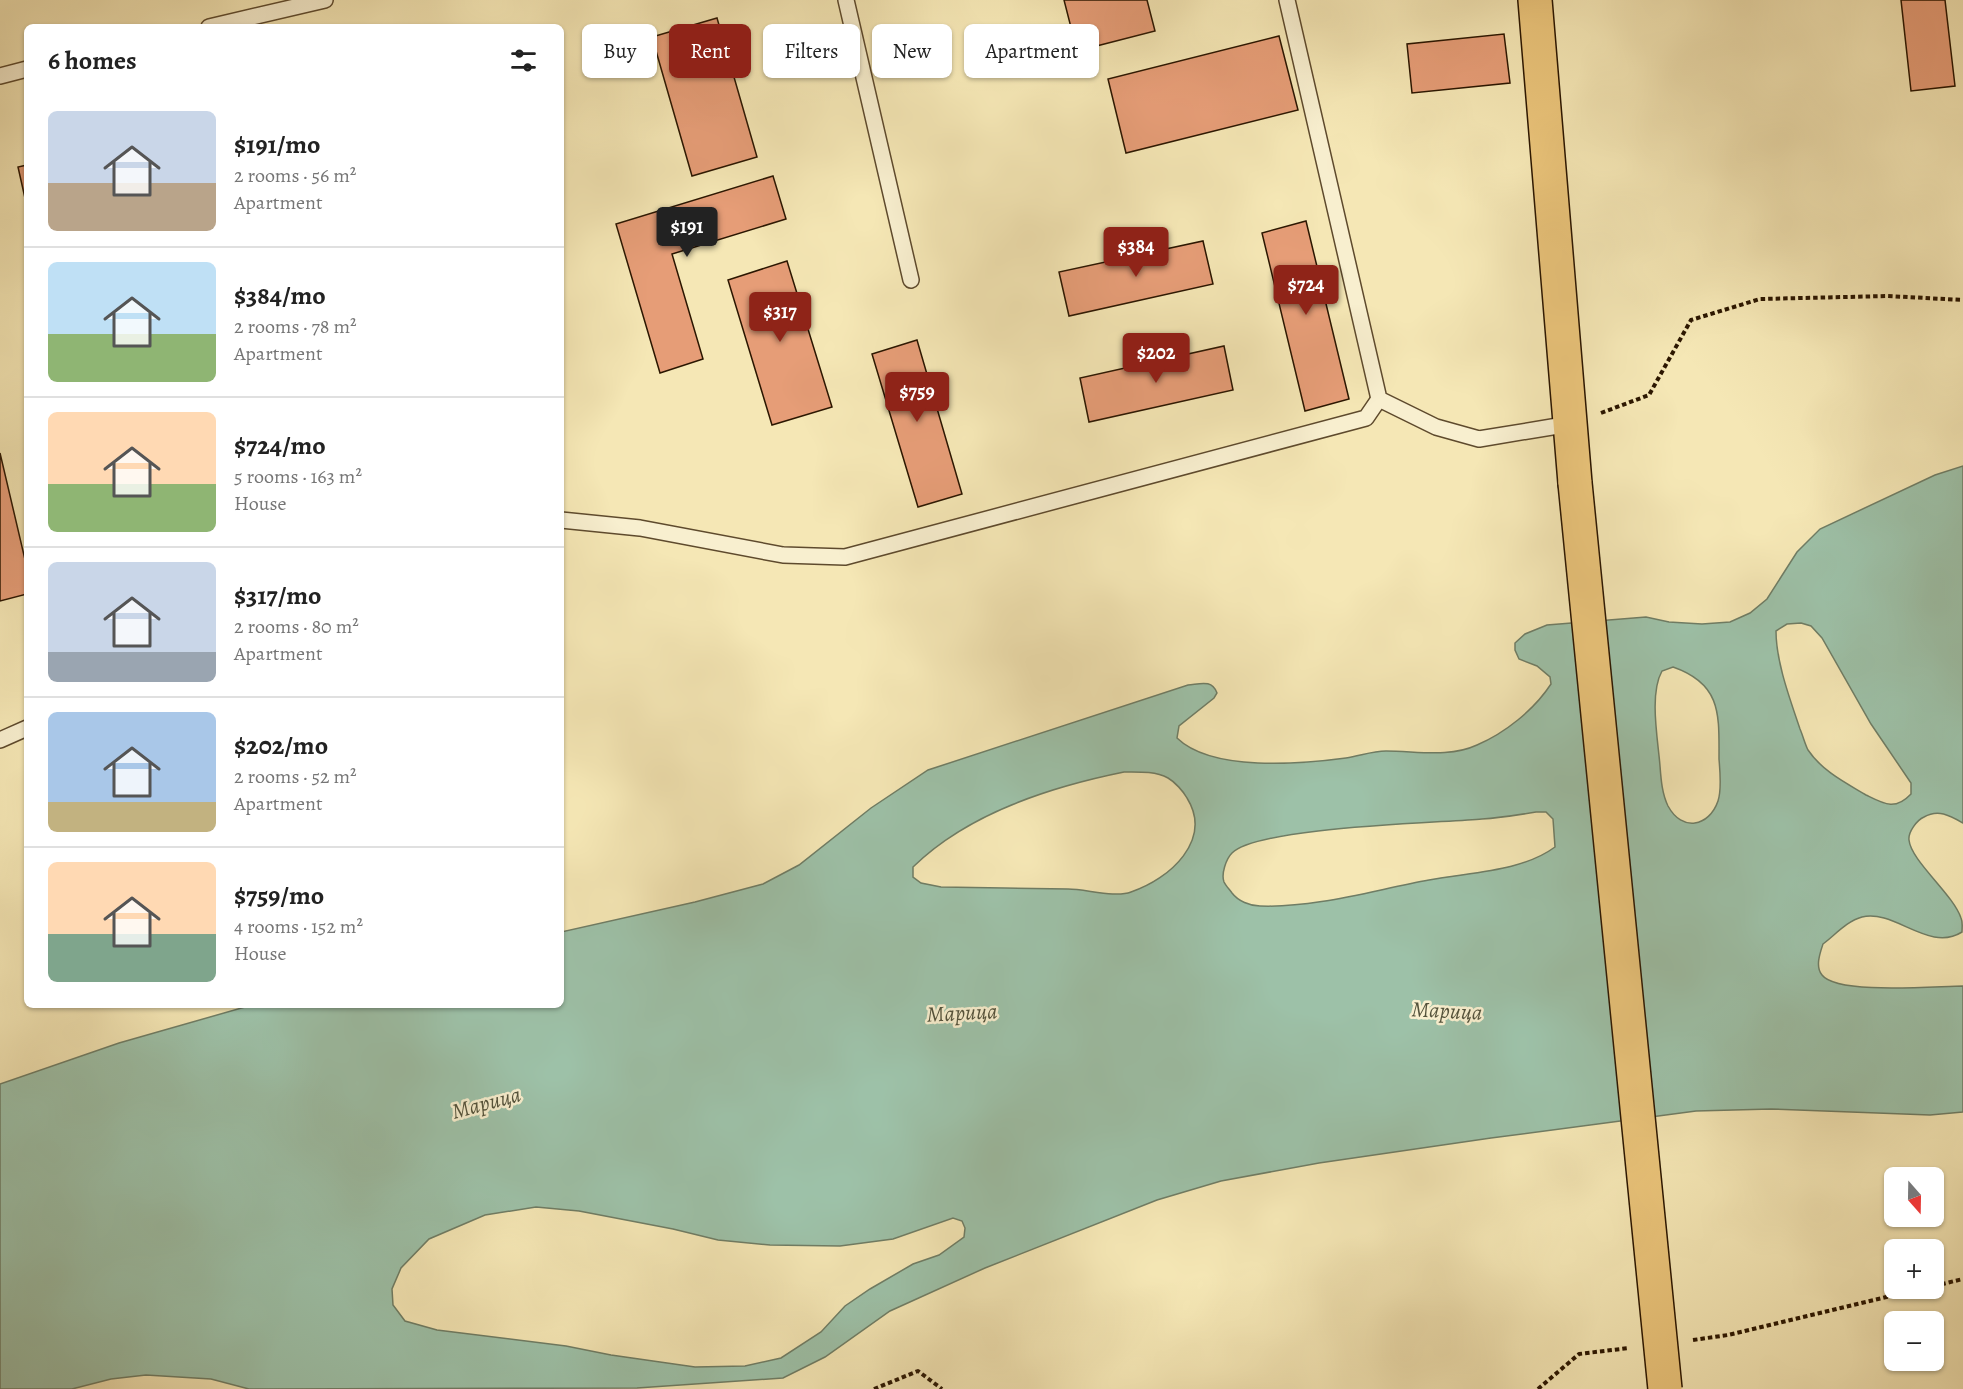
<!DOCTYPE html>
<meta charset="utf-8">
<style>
body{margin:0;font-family:Alegreya,serif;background:#f6f6f6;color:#222;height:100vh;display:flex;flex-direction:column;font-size:22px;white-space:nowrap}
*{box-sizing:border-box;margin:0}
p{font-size:20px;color:#767676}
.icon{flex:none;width:33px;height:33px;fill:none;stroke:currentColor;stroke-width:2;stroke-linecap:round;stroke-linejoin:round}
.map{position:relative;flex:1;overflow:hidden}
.sheet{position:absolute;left:24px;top:24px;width:540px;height:984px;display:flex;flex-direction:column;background:#fff;border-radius:9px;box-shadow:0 2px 4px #0004}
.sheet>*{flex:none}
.top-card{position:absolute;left:582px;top:24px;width:570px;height:54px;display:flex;gap:12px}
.needle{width:39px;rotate:160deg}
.tools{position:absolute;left:1884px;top:1167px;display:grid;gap:12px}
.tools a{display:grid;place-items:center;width:60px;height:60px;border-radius:9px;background:#fff;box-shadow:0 2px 4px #0004;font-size:30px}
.price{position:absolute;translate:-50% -51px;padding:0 14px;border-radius:6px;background:#8f2418;color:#fff;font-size:20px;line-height:39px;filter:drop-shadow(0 2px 3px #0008)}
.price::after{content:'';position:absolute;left:50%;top:36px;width:18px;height:14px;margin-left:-9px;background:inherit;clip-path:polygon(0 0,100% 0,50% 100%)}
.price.current{background:#222;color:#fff}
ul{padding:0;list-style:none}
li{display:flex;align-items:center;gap:18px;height:150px;padding:0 24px}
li+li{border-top:2px solid #e0e0e0}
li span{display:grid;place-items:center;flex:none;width:168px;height:120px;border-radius:9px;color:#555}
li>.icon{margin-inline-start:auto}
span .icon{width:72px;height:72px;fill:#fffc;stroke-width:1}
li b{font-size:26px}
h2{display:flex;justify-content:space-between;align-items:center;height:72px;padding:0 24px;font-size:26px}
.tag{padding:0 21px;border-radius:9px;background:#fff;box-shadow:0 2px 4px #0004;font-size:21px;line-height:54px}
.tag.current{background:#8f2418;color:#fff}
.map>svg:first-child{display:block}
.water{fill:#9dc1a8;stroke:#6f7d65;stroke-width:1.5;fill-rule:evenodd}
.building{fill:#e69d77;stroke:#2b1600;stroke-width:1.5}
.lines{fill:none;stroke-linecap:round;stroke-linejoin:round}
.lane-casing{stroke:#5e4a2d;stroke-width:18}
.primary-casing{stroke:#2b1600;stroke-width:36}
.path{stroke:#2b1600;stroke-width:4;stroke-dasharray:4.5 3;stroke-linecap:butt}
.lane{stroke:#f8efcf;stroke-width:15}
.primary{stroke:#eac47a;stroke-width:33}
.primary-bridge-casing{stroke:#2b1600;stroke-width:36;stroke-linecap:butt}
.primary-bridge{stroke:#eac47a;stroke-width:33}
.labels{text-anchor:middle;stroke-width:5;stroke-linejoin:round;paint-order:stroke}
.water-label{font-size:22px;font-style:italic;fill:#53523b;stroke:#f8efcf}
</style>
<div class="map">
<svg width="1963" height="1389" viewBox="0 0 1963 1389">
<rect width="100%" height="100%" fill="#f5e7b5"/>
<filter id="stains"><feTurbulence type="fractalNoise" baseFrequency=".00333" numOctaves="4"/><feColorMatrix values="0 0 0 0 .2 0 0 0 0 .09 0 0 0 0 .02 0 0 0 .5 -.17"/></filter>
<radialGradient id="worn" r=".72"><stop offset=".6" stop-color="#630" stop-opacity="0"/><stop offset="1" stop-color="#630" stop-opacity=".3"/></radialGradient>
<path class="water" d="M1963 466V823C1949 815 1938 809 1924 817 1917 820 1908 832 1909 840 1911 861 1953 894 1961 918 1963 922 1962 927 1962 932 1929 953 1895 909 1862 917 1847 921 1835 935 1823 944 1820 953 1815 967 1822 975 1837 995 1937 986 1963 986V1112L1930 1115 1771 1109 1696 1111 1491 1138 1319 1163 1221 1181 1157 1200 985 1268 890 1311 825 1357 783 1378 637 1388 249 1389 211 1379 146 1375 111 1379 72 1389H0V1084L119 1043 252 1005H561V932L695 902 763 884 799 865 871 808 928 770 1188 685C1200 684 1212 679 1217 693L1214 698 1179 726 1177 738C1212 772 1301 764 1346 758 1360 756 1372 751 1386 751 1417 751 1449 758 1477 745 1505 733 1534 710 1551 684L1550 677 1537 666 1519 659 1515 650V643L1525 634 1547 625 1646 617 1669 622 1702 624 1730 622 1750 613 1767 599 1797 552 1820 529 1935 475ZM1801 623 1811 626 1822 638 1871 724 1911 783V794C1895 811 1884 804 1866 795 1846 783 1822 771 1808 750 1805 744 1803 736 1800 729 1790 699 1776 662 1776 631L1787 624ZM1673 667C1722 684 1719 715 1719 759 1720 772 1722 789 1718 801 1709 827 1682 832 1668 806 1662 794 1661 779 1660 766 1658 740 1649 694 1662 671ZM1124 772C1138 772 1155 771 1168 778 1175 782 1183 791 1187 798 1213 840 1170 879 1131 892 1115 898 1086 889 1068 889 1026 888 983 888 941 887L921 883 913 877V867C968 813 1050 787 1124 772ZM1536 812H1546L1553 819 1555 847C1521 872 1470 872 1429 880 1374 890 1316 908 1260 906 1250 906 1238 901 1232 893 1230 890 1226 886 1224 882 1221 874 1226 859 1232 853 1257 827 1439 823 1482 819 1500 818 1518 815 1536 812ZM536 1207 579 1211 673 1229 718 1240 770 1245 840 1246 893 1239 953 1218 962 1221 965 1228 964 1237 939 1255 913 1264 870 1289 845 1306 821 1332 781 1358 745 1366 695 1367 611 1355 566 1346 437 1330 405 1321 393 1305 392 1289 401 1268 429 1239 485 1215Z"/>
<g class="building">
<polygon points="1064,0 1147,0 1155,31 1077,51"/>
<polygon points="1901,0 1945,0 1955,86 1911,91"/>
<polygon points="717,18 757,157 692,176 652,37"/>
<polygon points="1504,34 1510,83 1412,93 1407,44"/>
<polygon points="1279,36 1298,110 1126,153 1108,79"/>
<polygon points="27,165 27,207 18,167"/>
<polygon points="773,176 786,219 672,254 703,359 660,373 616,224"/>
<polygon points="1306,221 1349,399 1305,411 1262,233"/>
<polygon points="1203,241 1213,284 1069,316 1059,272"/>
<polygon points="787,261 832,407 772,425 728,280"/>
<polygon points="917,340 962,494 918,507 872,354"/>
<polygon points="1224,346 1233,390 1089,422 1080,378"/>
<polygon points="0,453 27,568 27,594 0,601"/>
</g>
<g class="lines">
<defs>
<g id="lane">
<polyline points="846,0 911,280"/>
<polyline points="1287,0 1379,399 1436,427 1479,439 1570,424"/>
<polyline points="209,27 325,0"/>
<polyline points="0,76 27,69"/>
<polyline points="561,520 640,528 783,555 845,557 1366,418 1379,399"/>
<polyline points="0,740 27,728"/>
</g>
<polyline id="primary" points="1535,0 1575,483"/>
</defs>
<use href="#lane" class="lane-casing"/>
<use href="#primary" class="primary-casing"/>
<g class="path">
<polyline points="1601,413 1649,395 1691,320 1760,299 1888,296 1963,300"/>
<polyline points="1934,1286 1963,1279"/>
<polyline points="1693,1340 1728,1335 1924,1288"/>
<polyline points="874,1389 918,1371 942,1389"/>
<polyline points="1538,1389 1579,1354 1629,1348"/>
</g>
<use href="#lane" class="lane"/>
<use href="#primary" class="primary"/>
<defs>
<polyline id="primary-bridge" points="1575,483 1665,1389"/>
</defs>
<use href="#primary-bridge" class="primary-bridge-casing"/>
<use href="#primary-bridge" class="primary-bridge"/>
</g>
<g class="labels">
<g class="water-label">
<text transform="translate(1447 1010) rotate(3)" y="8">Марица</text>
<text transform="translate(962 1012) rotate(-3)" y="8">Марица</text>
<text transform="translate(486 1102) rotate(-15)" y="8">Марица</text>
</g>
</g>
<rect width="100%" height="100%" filter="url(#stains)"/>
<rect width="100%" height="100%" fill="url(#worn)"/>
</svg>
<div class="tools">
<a><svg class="needle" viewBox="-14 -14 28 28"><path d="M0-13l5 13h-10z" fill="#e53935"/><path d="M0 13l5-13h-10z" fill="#767676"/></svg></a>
<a>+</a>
<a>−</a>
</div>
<b class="price current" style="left:687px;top:258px">$191</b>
<b class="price" style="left:1136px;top:278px">$384</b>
<b class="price" style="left:1306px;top:316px">$724</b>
<b class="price" style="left:780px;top:343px">$317</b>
<b class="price" style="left:1156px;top:384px">$202</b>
<b class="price" style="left:917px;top:423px">$759</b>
<div class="top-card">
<a class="tag">Buy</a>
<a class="tag current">Rent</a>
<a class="tag">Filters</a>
<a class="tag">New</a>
<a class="tag">Apartment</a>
</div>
<section class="sheet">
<h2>6 homes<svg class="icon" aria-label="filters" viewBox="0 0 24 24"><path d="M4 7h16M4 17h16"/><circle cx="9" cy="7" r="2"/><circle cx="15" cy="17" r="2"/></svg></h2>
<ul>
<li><span style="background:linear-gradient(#c9d6e8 60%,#b9a48a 0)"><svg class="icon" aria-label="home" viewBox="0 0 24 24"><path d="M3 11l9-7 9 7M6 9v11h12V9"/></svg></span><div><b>$191/mo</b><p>2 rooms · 56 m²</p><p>Apartment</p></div></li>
<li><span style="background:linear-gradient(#bfe0f5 60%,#8fb573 0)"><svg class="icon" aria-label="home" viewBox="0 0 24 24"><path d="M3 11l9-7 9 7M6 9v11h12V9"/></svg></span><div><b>$384/mo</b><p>2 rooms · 78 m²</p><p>Apartment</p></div></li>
<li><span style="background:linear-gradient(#ffd9b3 60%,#8fb573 0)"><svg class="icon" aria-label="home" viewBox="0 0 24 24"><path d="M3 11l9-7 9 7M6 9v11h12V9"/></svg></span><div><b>$724/mo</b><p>5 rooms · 163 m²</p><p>House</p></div></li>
<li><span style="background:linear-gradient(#c9d6e8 75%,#9aa5b1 0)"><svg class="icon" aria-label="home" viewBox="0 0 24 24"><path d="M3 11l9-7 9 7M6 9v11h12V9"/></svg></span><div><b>$317/mo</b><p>2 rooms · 80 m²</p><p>Apartment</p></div></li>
<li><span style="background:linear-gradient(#a9c7e8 75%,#c2b280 0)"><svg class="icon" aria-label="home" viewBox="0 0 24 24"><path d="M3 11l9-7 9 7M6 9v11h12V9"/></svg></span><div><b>$202/mo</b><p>2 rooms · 52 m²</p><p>Apartment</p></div></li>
<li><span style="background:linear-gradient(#ffd9b3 60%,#7fa58c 0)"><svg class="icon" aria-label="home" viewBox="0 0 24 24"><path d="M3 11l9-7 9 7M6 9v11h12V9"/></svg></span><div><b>$759/mo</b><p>4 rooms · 152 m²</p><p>House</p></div></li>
</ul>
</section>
</div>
